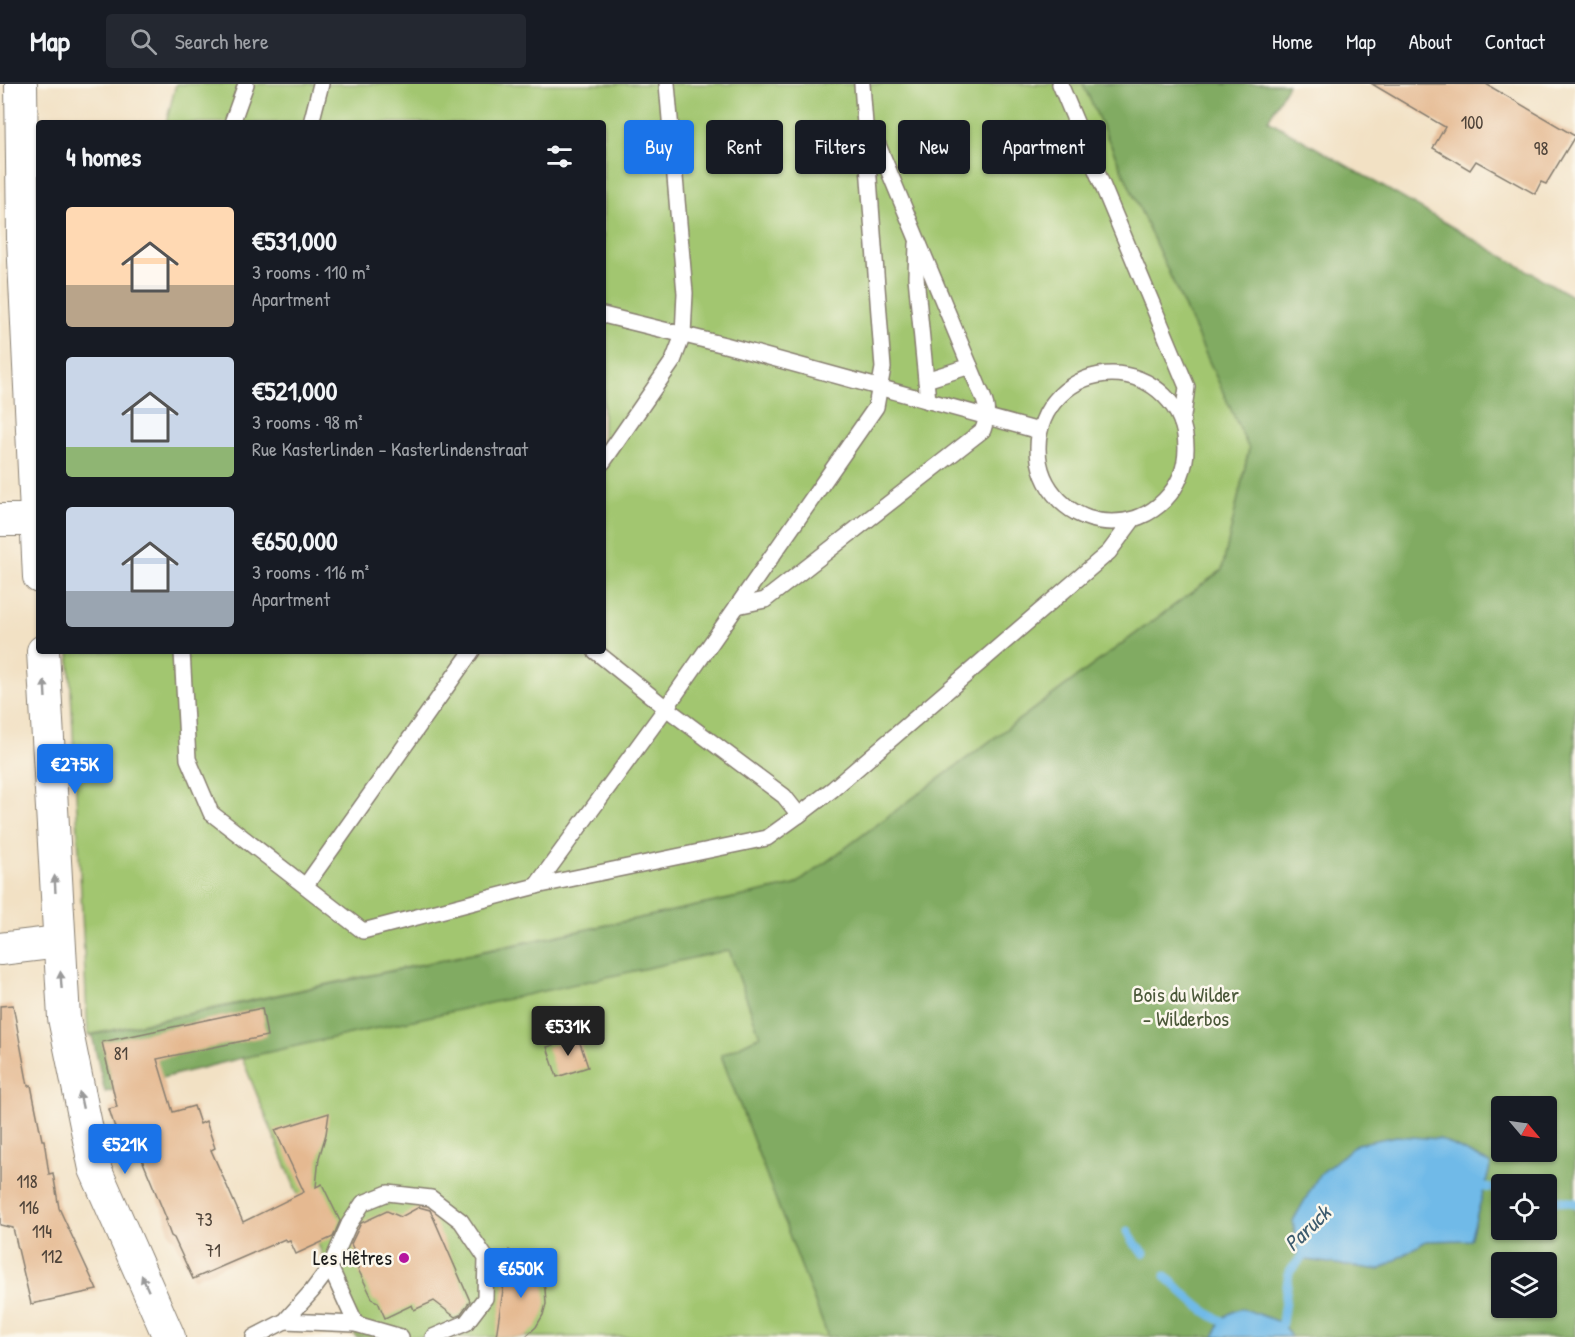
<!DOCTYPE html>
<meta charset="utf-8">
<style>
body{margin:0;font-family:"Patrick Hand",sans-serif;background:#242831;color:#f1f3f6;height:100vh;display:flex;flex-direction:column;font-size:22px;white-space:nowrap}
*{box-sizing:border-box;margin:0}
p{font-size:20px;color:#9ea1a6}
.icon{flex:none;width:33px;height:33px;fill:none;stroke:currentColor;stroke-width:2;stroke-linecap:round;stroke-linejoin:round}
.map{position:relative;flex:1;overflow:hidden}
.details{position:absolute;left:36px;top:36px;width:570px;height:534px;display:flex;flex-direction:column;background:#171b24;border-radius:6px;box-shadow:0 2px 4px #0004}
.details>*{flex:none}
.banner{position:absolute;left:624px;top:36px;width:570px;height:54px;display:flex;gap:12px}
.needle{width:39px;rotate:119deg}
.tools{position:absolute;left:1491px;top:1012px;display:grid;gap:12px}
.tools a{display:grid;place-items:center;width:66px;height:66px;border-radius:6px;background:#171b24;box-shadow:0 2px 4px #0004;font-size:30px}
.price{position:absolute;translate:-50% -51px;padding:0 14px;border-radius:6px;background:#1a73e8;color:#fff;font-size:20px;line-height:39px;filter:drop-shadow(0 2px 3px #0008)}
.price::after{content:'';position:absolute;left:50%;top:36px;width:18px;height:14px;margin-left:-9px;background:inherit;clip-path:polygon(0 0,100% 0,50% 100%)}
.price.on{background:#222;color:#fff}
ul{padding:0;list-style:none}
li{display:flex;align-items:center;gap:18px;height:150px;padding:0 30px}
li span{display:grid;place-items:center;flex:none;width:168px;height:120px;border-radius:6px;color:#555}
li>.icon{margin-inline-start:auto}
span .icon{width:72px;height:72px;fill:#fffc;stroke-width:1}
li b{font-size:26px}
h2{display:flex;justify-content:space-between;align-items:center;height:72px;padding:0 30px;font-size:26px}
.chip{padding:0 21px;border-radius:6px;background:#171b24;box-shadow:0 2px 4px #0004;font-size:21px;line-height:54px}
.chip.on{background:#1a73e8;color:#fff}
header{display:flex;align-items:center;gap:36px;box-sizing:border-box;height:84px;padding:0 30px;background:#171b24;border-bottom:2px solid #363941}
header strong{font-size:28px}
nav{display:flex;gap:33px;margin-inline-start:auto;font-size:21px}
.search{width:420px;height:54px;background:#242831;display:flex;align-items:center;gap:15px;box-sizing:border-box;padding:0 21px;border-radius:6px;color:#9ea1a6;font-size:22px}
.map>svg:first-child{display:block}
.green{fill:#a2c66f;stroke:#5f7146;stroke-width:1.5}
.forest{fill:#81ab62;stroke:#4e643f;stroke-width:1.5;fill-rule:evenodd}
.water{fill:#6fbae8;stroke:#466b82;stroke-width:1.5}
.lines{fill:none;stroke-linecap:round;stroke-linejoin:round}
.stream{stroke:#6fbae8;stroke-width:9}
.building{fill:#e5b991}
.lane-casing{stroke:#877e70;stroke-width:18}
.street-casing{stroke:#877e70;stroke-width:34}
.lane{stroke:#fff;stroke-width:15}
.street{stroke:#fff;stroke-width:32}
.oneway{fill:#999}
.poi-dot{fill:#b5179e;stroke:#fbf7ec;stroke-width:2}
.labels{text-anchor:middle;stroke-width:5;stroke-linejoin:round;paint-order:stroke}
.number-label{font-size:18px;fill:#4e4339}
.park-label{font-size:21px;fill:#4b5839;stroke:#fbf7ec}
.poi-label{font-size:21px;fill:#1c1c1c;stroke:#fbf7ec;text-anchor:end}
.water-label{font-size:22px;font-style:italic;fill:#3d5b6e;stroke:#fbf7ec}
</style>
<header>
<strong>Map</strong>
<div class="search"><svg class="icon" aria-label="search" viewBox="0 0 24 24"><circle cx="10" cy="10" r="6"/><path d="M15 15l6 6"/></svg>Search here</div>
<nav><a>Home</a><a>Map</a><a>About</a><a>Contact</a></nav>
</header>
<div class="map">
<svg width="1575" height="1253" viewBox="0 0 1575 1253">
<rect width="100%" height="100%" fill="#fbf7ec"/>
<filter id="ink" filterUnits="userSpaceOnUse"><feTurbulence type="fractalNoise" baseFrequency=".0167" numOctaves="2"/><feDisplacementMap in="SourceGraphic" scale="12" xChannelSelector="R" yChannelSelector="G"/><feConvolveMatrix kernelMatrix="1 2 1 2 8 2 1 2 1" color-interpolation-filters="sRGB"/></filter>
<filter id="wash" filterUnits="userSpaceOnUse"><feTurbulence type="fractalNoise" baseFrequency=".008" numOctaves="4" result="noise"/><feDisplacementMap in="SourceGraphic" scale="24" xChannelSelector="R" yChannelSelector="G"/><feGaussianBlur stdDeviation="1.35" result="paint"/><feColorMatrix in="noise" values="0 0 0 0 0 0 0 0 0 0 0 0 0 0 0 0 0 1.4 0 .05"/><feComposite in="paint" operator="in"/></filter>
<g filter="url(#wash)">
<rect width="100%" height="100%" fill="#f2e1c4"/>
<g class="green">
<polygon points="176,0 1083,0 1249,365 1222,486 795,801 88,951 69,567 603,567 603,39 166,39"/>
<polygon points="729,865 760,952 721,971 828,1253 356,1253 242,974"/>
</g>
<path class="forest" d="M1083 0H1288L1268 36 1575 214V1253H828L721 971 760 952 729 866 242 974 105 1008 92 951 795 801 1222 486 1249 365ZM1502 1023H1546V1068H1502ZM1502 1101H1546V1146H1502ZM1502 1179H1546V1224H1502Z"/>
<g class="water">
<polygon points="1396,1052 1440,1055 1491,1080 1470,1156 1426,1157 1380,1186 1299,1175 1293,1137 1319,1091 1357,1060"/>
<path d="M1242 1224 1282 1239 1291 1253H1214C1220 1235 1223 1231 1242 1224Z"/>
</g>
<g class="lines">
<g class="stream">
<polyline points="1474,1101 1502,1106"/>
<polyline points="1546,1114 1575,1119"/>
<polyline points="1128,1147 1135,1160 1144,1169"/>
<path d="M1165 1192C1185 1209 1204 1232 1230 1240"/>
<polyline points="1275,1248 1282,1239 1289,1188 1308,1167"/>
</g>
</g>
<g id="blocks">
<g class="building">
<polygon points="1372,0 1486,0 1575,52 1546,100 1541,98 1535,110 1476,77 1470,86 1433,64 1445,43"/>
<polygon points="13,921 28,1002 31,1001 42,1056 44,1056 49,1090 53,1089 59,1124 97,1206 31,1220 13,1144 0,1141 0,922"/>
<polygon points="262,924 267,952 157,975 173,1028 194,1022 200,1040 206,1037 215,1064 211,1066 243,1138 304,1108 275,1046 329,1029 326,1050 319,1074 316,1103 322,1100 340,1137 333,1153 296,1170 290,1157 287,1158 285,1155 193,1195 174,1154 171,1152 165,1136 167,1136 141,1073 126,1078 109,1025 117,1023 102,958"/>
<polygon points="578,953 588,983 557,993 547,963"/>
<polygon points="419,1123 430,1126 470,1217 460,1231 455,1233 434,1217 414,1226 412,1221 385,1234 378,1218 373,1216 358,1185 360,1179 351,1160 361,1139 387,1127 401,1133"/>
<polygon points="509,1166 534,1184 541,1194 545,1205 546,1220 543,1231 536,1243 525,1253 496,1253"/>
</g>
</g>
</g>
<g filter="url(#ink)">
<use href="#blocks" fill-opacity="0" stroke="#877e70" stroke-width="1.5"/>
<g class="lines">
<defs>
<g id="lane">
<polyline points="1060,0 1187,303 1182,339"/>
<polyline points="232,39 246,0"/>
<polyline points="311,39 321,0"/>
<polyline points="917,160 916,193 928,317"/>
<polyline points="603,231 725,261 1039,347"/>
<circle cx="1112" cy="364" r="74"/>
<polyline points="926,296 970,282"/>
<polyline points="603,378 673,277 683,251 685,209 667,0"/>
<path d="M737 522 765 516 983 346C989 328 987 320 979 304L873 49 866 45"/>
<polyline points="182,567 188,675 211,729 363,847 536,802 767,754 799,731"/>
<polyline points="595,567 666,624 784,712 799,731 833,705 1109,468 1132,437"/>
<polyline points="306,801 472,567"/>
<polyline points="536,802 666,624 876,323 883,284 862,0"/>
<polyline points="330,1183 356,1240"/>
<polyline points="285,1237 356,1240 401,1253"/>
<polyline points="254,1253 285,1237 312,1207 330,1183 349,1140 363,1119 388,1109 431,1114 461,1137 486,1174 485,1214 466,1239 433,1253"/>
</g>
<g id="street">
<polyline points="21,0 23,155 39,493"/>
<polyline points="0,436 36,436"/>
<polyline points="43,567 64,934 95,1085 169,1253"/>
<polyline points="0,865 59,858"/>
</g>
</defs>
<use href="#lane" class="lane-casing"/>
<use href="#street" class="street-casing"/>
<use href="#lane" class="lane"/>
<use href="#street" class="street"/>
</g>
<defs><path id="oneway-solid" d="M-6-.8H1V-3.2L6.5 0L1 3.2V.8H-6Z" transform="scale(1.5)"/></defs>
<g class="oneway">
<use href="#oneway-solid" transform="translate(45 605) rotate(-93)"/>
<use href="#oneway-solid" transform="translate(55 800) rotate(-93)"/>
<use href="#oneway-solid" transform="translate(61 896) rotate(-94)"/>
<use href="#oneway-solid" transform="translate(81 1016) rotate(-102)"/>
<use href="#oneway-solid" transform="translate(145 1199) rotate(-114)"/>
</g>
</g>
<circle class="poi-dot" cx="404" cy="1174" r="6"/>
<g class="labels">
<g class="number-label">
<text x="1472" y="45">100</text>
<text x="1541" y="71">98</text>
<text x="121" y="976">81</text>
<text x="27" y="1104">118</text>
<text x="29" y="1130">116</text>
<text x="204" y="1142">73</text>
<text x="42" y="1154">114</text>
<text x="213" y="1173">71</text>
<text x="52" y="1179">112</text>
</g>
<g class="park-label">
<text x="1186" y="918">Bois du Wilder<tspan x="1186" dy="24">- Wilderbos</tspan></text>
</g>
<g class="poi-label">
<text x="392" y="1181">Les Hêtres</text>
</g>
<g class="water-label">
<text transform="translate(1307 1144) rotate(-44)" y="8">Paruck</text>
</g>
</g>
</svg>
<div class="tools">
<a><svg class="needle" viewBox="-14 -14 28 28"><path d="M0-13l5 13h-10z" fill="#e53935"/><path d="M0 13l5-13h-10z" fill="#9ea1a6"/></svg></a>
<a><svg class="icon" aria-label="locate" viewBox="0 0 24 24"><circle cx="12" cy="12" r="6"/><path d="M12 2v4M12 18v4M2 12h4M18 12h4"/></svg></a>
<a><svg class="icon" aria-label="layers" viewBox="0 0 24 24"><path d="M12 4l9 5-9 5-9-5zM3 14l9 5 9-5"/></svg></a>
</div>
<b class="price" style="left:75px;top:711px">€275K</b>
<b class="price on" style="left:568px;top:973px">€531K</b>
<b class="price" style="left:125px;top:1091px">€521K</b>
<b class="price" style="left:521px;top:1215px">€650K</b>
<div class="banner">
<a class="chip on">Buy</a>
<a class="chip">Rent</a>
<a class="chip">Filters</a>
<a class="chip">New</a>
<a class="chip">Apartment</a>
</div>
<section class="details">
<h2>4 homes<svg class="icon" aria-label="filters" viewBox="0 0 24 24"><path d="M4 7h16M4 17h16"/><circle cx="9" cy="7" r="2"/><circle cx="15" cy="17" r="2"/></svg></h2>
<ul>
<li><span style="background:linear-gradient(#ffd9b3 65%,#b9a48a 0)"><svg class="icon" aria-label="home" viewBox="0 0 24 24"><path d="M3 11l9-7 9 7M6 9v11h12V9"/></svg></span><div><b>€531,000</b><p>3 rooms · 110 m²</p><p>Apartment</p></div></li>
<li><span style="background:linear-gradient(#c9d6e8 75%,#8fb573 0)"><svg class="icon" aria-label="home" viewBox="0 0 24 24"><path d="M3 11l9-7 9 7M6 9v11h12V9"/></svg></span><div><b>€521,000</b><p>3 rooms · 98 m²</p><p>Rue Kasterlinden - Kasterlindenstraat</p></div></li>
<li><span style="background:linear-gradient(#c9d6e8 70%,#9aa5b1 0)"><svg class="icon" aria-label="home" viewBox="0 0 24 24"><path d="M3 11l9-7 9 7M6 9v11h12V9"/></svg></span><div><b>€650,000</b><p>3 rooms · 116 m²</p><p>Apartment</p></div></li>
</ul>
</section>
</div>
